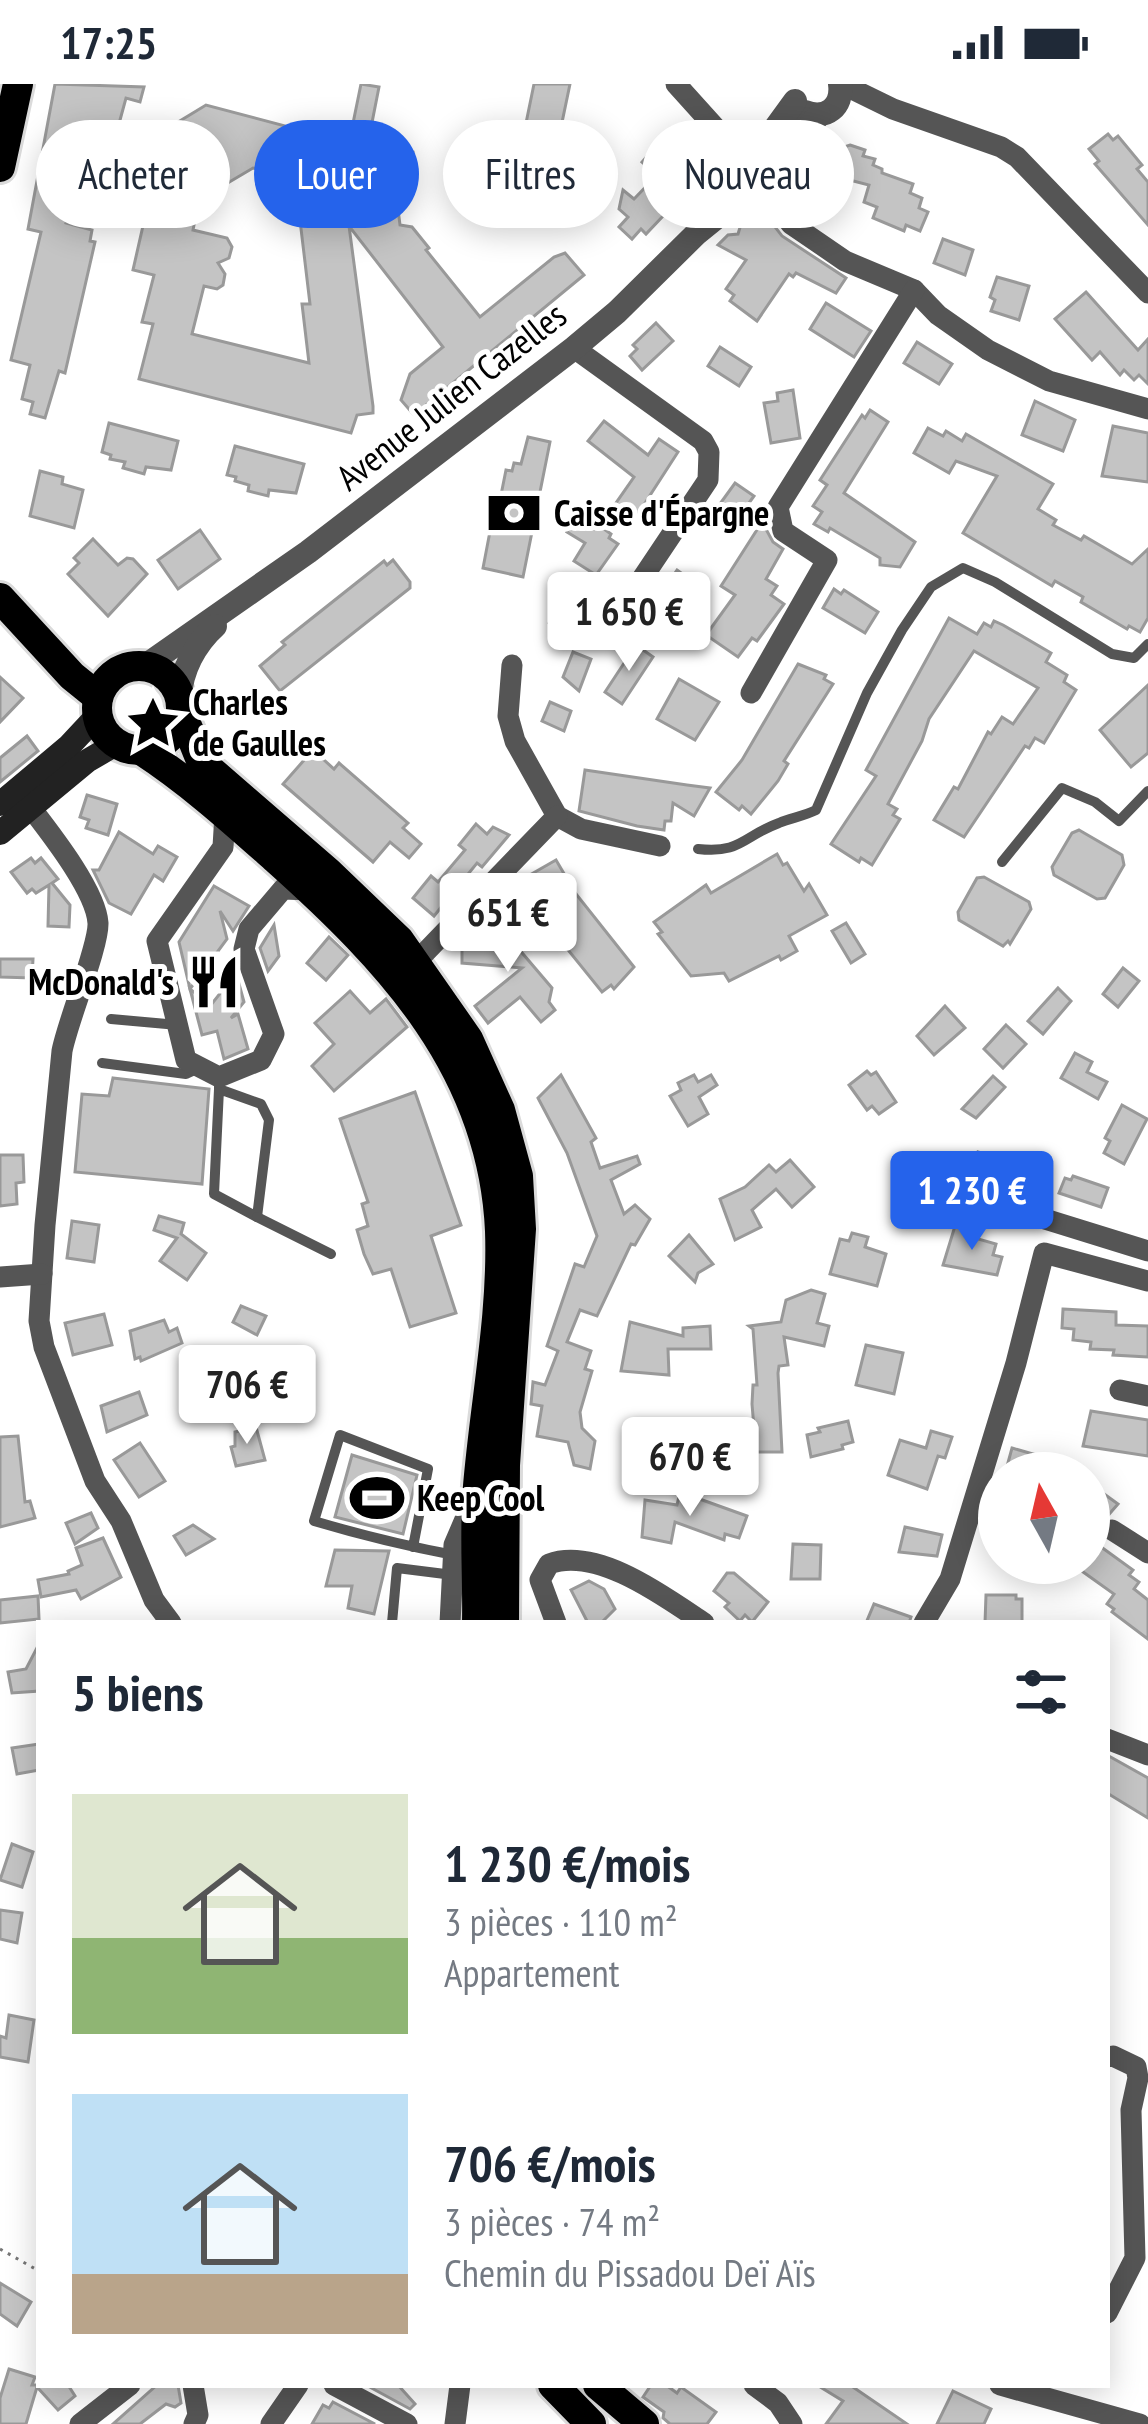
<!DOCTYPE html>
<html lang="fr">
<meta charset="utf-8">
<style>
body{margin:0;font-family:"PT Sans Narrow",sans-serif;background:#f2f2f3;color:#1f2937;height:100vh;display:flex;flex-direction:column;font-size:45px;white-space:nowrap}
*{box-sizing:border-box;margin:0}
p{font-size:39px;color:#747a83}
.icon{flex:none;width:66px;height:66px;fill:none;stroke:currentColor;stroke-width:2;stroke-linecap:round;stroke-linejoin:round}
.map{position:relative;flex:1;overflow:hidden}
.sheet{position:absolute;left:36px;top:1536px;width:1074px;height:768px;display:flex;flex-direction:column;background:#fff;border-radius:0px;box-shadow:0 6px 30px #0003}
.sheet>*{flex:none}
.guide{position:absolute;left:36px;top:36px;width:1077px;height:108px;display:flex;gap:24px}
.needle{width:78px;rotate:352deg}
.controls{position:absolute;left:978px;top:1368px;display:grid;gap:24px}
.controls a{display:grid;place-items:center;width:132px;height:132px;border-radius:50%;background:#fff;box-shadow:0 6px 30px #0003;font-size:60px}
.price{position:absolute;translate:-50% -102px;padding:0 27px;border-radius:12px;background:#fff;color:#222;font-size:39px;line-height:78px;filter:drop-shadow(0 3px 6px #0008)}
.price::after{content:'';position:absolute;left:50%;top:72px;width:36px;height:27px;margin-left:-18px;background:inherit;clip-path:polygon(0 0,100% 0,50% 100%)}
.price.selected{background:#2563eb;color:#fff}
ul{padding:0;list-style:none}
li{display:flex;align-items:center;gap:36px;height:300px;padding:0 36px}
li span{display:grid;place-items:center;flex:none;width:336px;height:240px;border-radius:0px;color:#555}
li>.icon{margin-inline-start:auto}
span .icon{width:144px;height:144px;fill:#fffc;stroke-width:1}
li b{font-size:51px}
h2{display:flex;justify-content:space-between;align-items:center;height:144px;padding:0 36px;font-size:51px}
.tag{padding:0 42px;border-radius:54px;background:#fff;box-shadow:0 6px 30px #0003;font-size:42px;line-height:108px}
.tag.selected{background:#2563eb;color:#fff}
.status{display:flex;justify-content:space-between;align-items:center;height:84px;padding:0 60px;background:#fff;direction:ltr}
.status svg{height:33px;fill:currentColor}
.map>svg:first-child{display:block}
.building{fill:#c4c4c4;stroke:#999;stroke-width:3;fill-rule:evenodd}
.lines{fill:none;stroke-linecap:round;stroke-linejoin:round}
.primary-casing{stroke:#dbdbdb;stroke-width:36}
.path{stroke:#777;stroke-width:3;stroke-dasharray:3 6;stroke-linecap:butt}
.service{stroke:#555;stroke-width:10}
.minor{stroke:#555;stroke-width:21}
.tertiary{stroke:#555;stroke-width:24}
.secondary{stroke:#222;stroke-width:24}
.primary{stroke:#000;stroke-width:30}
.labels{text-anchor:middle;stroke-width:10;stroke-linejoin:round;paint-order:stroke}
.street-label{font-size:36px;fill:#000;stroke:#fff}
.poi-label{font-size:36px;font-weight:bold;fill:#000;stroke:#fff;text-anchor:start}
</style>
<div class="status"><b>17:25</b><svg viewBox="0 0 49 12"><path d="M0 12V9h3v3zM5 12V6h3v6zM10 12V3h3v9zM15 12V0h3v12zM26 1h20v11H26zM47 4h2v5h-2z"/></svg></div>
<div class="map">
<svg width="1148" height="2340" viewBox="0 0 1148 2340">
<rect width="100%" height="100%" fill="#fff"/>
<g class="building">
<path d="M55 0 144 3 140 18 126 14 117 47 162 59 165 46 206 21 349 59 361 0 379 3 367 64 413 68 412 94H394L400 141 412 143 429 164 426 166 480 233 554 173 565 169 584 191 414 331 401 316 410 290 443 263 349 142 373 322V329L357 331 351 349 139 295 153 240 142 238 154 191 133 186 147 124 119 117 122 102 80 90 66 139 92 146 90 157 95 158 65 289 59 287 45 334 30 330 33 318 22 315 30 281 11 276 41 148 28 145ZM267 80 294 86 310 220H302L309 279 192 250 204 202 217 205 223 201 225 190 218 179 229 174 232 163 227 154 193 146 199 116 253 84 266 87Z"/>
<polygon points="534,0 570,0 550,96 539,93 533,122 470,109 476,80 516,88"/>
<polygon points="671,45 720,89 690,121 681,113 646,150 641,145 632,155 619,143 628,133 619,125 623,106 634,115 657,91 642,78"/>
<polygon points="1108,50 1113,56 1118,52 1142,81 1137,85 1148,98 1148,141 1095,80 1099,77 1089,65"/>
<polygon points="850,61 865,66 863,72 875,75 873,81 882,85 882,89 913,100 910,109 922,114 919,124 928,128 920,147 906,141 904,147 873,134 877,123 864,118 869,101 838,93 820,116 798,99 822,70"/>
<polygon points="758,121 782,152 846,194 836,209 796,189 793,193 789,190 757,237 730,217 734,211 726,205 746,176 718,161 728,151 738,150 742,137"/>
<polygon points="943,155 973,166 965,191 934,179"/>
<polygon points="997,193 1029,202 1019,236 991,227 995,216 990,213"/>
<polygon points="1086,208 1138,266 1148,255 1148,300 1139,291 1134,296 1124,286 1120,291 1100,268 1092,276 1055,235"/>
<polygon points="826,219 871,247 854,273 810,245"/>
<polygon points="656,239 673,257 642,286 630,272 637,265 633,261"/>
<polygon points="917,258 952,280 939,300 904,279"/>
<polygon points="720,263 751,283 739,302 708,282"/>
<polygon points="793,306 800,354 771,359 764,319 778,317 777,309"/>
<polygon points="1035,317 1075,336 1063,367 1022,351"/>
<polygon points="870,326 888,338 844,409 915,458 900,483 880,481 880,474 830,444 828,448 814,440 822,428 813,422 827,401 820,396 862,331 865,334"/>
<polygon points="604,337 648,371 659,355 678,368 636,433 616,419 634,393 588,357"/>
<polygon points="109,339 178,357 171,386 146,383 144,390 123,384 125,378 110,375 111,371 102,368"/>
<polygon points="1113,342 1148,349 1148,398 1102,392"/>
<polygon points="928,344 943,352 946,347 962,357 966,350 1053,400 1038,425 1056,436 1053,441 1081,456 1084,452 1132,480 1148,465 1148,534 1140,548 1129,542 1127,545 1081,518 1083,513 1055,497 1052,502 963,449 997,392 956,377 949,389 914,369"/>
<polygon points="528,353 550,358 523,493 483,484 496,416 500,416 506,386 512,387 514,379 521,380"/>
<polygon points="235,362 304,380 296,409 269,406 268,412 248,407 249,401 235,397 236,393 227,391"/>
<polygon points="40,387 63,393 62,400 83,406 74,444 30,432"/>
<polygon points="735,399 754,412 736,437 717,424"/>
<polygon points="577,433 594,445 597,440 611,450 609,454 618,460 596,491 574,477 585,459 567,448"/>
<polygon points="762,438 773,458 783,465 766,495 777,502 771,511 784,520 757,557 752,554 738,573 706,551 735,511 721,502"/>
<polygon points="200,446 220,475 178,505 158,476"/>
<polygon points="93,455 118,481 127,474 133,475 147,490 108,532 68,490 79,479 74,474"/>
<polygon points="393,476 410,498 410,504 280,607 260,582 285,561 282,558 384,477 387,481"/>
<polygon points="677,486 695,499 674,530 655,518"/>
<polygon points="834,505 841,510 844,506 878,528 865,549 823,524"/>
<polygon points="560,515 582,525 571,549 549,539"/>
<polygon points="949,534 977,550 984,539 991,543 994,537 1003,541 1051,569 1046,578 1067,591 1064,598 1076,606 1044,659 1035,654 1029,664 1025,662 964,753 934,736 954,703 958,705 988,648 991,650 1002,633 1013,640 1038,604 974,567 929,635 922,657 888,720 897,725 893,731 900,735 872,781 861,774 859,778 831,760 876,692 866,686"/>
<polygon points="636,561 653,573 622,620 605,608"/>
<polygon points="573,568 591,575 579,607 563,593"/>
<polygon points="798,580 826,591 824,595 833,600 784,677 788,680 778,697 751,730 742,722 739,726 716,708 742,676"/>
<polygon points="0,593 23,614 0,638"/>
<polygon points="679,595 719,618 695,656 657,635"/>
<polygon points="1148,601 1148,669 1131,683 1100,646"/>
<polygon points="550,618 571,627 564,647 542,637"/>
<polygon points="27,652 38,667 0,698 0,674"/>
<polygon points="313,666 334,685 339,679 408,739 403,744 421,760 409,774 390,758 373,778 283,700"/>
<polygon points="585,686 687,701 710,704 694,732 673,719 671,737 665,737 664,746 637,742 579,727"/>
<polygon points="87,711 117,720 108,751 86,744 89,736 80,733"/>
<polygon points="476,740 487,750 493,743 509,751 482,783 477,779 434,832 413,814 431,792 438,798 465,766 459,761"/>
<polygon points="1079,746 1122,771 1124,781 1105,814 1097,815 1054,791 1052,783 1072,749"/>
<polygon points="119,748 153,770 158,762 177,773 163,797 154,791 131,830 109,819 93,786 99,786"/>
<polygon points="777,770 783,781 787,779 804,807 809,800 827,831 789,852 797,867 781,876 779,872 729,897 724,889 691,892 658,850 662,848 654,838 706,801 711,809"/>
<polygon points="31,774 35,779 41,774 58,795 52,799 70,821 69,843 48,842 49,801 36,809 32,805 27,809 11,788"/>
<polygon points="556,776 576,810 634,883 614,905 611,901 602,908 543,835 521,796"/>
<polygon points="984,793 1029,818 1031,825 1010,860 1008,857 1003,862 959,836 958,828 977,794"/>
<polygon points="214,802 249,822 233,847 220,827 227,855 190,905 179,858"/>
<polygon points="846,839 865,870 851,879 832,847"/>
<polygon points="274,841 279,872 268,887 260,864"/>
<polygon points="485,842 500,843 552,904 549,918 555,926 541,938 520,913 488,939 475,922 522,884 462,879 462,864"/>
<polygon points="329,853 348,871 326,896 307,879"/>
<polygon points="0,875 33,875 32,894 0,893"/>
<polygon points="1123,884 1139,897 1118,923 1103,910"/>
<polygon points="236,889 244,918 231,934 238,930 248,965 224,975 217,947 202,951 190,905 211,921"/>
<polygon points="1058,904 1071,917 1043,950 1028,937"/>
<polygon points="350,907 370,929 386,915 407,943 334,1007 312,982 334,960 315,939"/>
<polygon points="945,922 965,944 934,971 917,952"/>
<polygon points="1006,941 1026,960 1003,984 984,965"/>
<polygon points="1075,969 1092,978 1087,988 1107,998 1098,1015 1061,994"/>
<polygon points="867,987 871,991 876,988 896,1018 879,1030 872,1022 867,1026 849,1001"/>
<polygon points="561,991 596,1054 591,1058 600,1084 637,1072 640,1080 611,1096 624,1130 635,1121 650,1135 635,1161 631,1160 597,1232 580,1226 567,1258 591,1267 585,1285 592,1287 580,1328 582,1344 595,1357 590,1385 574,1381 568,1358 537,1352 542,1322 531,1320 533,1298 545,1301 558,1267 547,1262 575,1180 584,1183 597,1152 567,1069 538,1014"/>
<polygon points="694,991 698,998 711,991 717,1001 699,1013 708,1030 688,1042 670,1012 681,1006 678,999"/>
<polygon points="993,992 1005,1003 976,1034 962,1025"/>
<polygon points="113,994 209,1005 202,1100 75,1088 82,1010 109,1012"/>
<polygon points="415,1008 461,1141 431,1152 456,1229 410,1243 391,1185 373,1190 364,1170 357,1146 368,1142 362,1120 368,1118 340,1035"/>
<polygon points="1122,1021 1147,1035 1124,1080 1104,1069 1110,1057 1105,1054"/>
<polygon points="978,1068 1006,1077 997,1104 970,1096"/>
<polygon points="0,1071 23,1071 24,1098 16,1099 17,1120 0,1122"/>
<polygon points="790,1076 814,1103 792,1123 776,1105 752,1126 761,1143 735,1156 720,1115 745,1103 769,1081 776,1088"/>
<polygon points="1073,1092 1108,1104 1101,1123 1059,1109 1065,1094 1071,1096"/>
<polygon points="159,1132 184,1139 181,1150 206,1169 187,1196 160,1177 177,1154 154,1146"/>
<polygon points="72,1137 99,1141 94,1178 67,1174"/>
<polygon points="955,1142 972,1146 971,1153 996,1160 993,1171 1002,1173 997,1191 943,1181"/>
<polygon points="852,1149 868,1153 865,1163 886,1170 877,1202 830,1190 840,1155 849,1157"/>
<polygon points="689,1151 713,1180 698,1189 695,1198 669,1172"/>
<polygon points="811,1206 825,1210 817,1239 829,1242 824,1262 784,1253 788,1281 779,1282 778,1289 782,1368 756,1368 752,1320 753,1301 757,1301 753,1245 749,1242 781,1238 786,1216"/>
<polygon points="241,1222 266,1232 257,1251 233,1238"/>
<polygon points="1063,1225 1116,1228 1116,1241 1148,1242 1148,1273 1113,1271 1114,1266 1090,1265 1091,1258 1073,1256 1074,1245 1062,1244"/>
<polygon points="104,1230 112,1261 73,1271 65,1239"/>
<polygon points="164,1236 169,1248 177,1244 182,1259 141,1277 140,1273 135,1275 130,1247"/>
<polygon points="630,1238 683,1252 683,1244 710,1242 711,1265 668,1265 669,1291 621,1287"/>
<polygon points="866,1261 903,1269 894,1310 856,1301"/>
<polygon points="139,1308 147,1331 107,1348 101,1322"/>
<polygon points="1091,1327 1148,1336 1148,1372 1083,1362"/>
<polygon points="848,1337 853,1358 842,1361 843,1365 811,1373 807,1351 820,1348 818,1344"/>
<polygon points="256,1343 265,1376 236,1382 231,1363 235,1362 235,1348"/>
<polygon points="931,1347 952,1353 945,1374 938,1372 927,1405 888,1391 900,1356 926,1364"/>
<polygon points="18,1352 25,1418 30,1417 35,1434 0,1443 0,1353"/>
<polygon points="140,1359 165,1397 139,1413 114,1376"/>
<polygon points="1012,1364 1047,1374 1043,1389 1006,1386"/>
<polygon points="352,1371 417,1391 403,1450 335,1433"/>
<polygon points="1089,1399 1118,1420 1098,1443 1089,1436"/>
<polygon points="680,1408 747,1432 739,1454 725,1450 724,1456 675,1438 671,1459 642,1453 645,1416 677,1421"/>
<polygon points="91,1429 98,1444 75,1460 66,1439"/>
<polygon points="193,1441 214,1455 186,1471 174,1452"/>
<polygon points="905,1443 942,1451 937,1472 899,1468"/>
<polygon points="103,1454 121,1493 81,1515 76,1506 41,1513 38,1496 69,1490 68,1487 82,1481 76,1464"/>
<polygon points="793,1460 821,1461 820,1495 791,1495"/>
<polygon points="1097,1460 1133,1486 1129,1491 1139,1498 1134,1505 1148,1516 1148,1555 1112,1528 1114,1525 1107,1520 1114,1510 1079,1485 1089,1479 1089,1471"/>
<polygon points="335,1466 389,1467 374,1530 348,1524 352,1502 326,1502"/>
<polygon points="727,1489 734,1489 768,1518 752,1538 745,1531 740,1537 725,1523 729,1519 714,1507"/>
<polygon points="589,1497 604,1505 615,1525 601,1539 588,1539 571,1506"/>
<polygon points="986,1511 1016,1511 1016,1515 1022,1515 1022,1539 985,1539"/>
<polygon points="38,1512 39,1535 0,1539 0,1516"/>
<polygon points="874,1520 911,1533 909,1539 866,1539"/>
<polygon points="39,1560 39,1607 12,1609 8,1588 26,1585"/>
<polygon points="39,1660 39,1686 17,1690 12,1664"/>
<polygon points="1107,1671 1148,1694 1148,1734 1107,1709"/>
<polygon points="12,1760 33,1768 22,1803 0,1796"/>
<polygon points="0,1826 22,1829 17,1859 0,1855"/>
<polygon points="9,1931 34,1936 28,1978 0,1973 0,1952 6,1954"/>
<polygon points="0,2199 31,2218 17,2242 0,2230"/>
<polygon points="9,2285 35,2293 32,2301 68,2301 75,2312 58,2326 37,2303 26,2340 0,2340 0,2314"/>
<polygon points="157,2301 178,2301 181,2319 175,2323 166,2320 140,2340 113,2340"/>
<polygon points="366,2301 398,2301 415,2320 410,2325"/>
<polygon points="651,2301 666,2301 677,2309 681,2303 716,2328 707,2340 670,2340 663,2334 664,2328 643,2313"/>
<polygon points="817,2301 850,2301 907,2340 826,2340 843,2317"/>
<polygon points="953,2307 991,2325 984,2340 937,2340"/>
<polygon points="333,2318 375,2340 312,2340 323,2321 329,2324"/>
</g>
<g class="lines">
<defs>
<g id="primary">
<polyline points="0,83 18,0"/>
<polyline points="0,514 72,592 98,613"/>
<circle cx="139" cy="624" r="42"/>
<polyline points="181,627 202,679 328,788 399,856 468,955 500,1026 518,1092 521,1145 505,1381 504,1539"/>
<path d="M141 666C190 698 232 736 276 775 390 877 493 985 500 1147 503 1232 485 1318 478 1402 474 1447 478 1494 477 1539"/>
<polyline points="553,2301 591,2340"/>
<polyline points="598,2301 644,2340"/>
</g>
</defs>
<use href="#primary" class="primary-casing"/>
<polyline class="path" points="0,2165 39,2187"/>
<g class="service">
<path d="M698 765C741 770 743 752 779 739 791 734 804 732 816 726L867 609 902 546 931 503 963 484 995 498 1112 570 1134 574 1148 560"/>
<polyline points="1002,778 1062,704 1095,718 1119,737 1148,707"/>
<polyline points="111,935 178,941"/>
<polyline points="102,979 186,990 199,984"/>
<polyline points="219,1005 261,1020 269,1036 257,1133 214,1110 219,1005 219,993"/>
<polyline points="257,1133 331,1170"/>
<path d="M413 1463 428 1385 340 1351 314 1437C361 1451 406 1462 454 1471"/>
<polyline points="392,1539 397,1484 453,1491"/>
</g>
<g class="minor">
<polyline points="676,0 722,51 755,73 758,95 791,140 845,177 914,206 938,231 988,266 1049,297 1148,325"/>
<polyline points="842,0 893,25 1001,63 1017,73 1148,209"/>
<polyline points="574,264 703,357 709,368 708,396 623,523"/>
<polyline points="512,581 508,632 515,657 557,732 581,745 660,762"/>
<polyline points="751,609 827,476 783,447 778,423 914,206"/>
<path d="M31 724C51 750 96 807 98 839 99 862 68 936 62 967L45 1141 39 1237 44 1263 95 1397 121 1437 154 1516 171 1539"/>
<polyline points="225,730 223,763 157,857 186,976 219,993 261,976 274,950 244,865 249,845 283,805 310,806"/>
<polyline points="415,879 557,732"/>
<polyline points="1019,1127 1148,1167"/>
<polyline points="0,1193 42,1190"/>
<polyline points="1120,1306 1148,1312"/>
<polyline points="1112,1446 1148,1469"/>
<polyline points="450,1539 454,1461 472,1419"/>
<path d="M556 1539 540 1496 549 1480C597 1462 665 1513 704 1539"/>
<polyline points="924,1539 950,1495 1016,1279 1044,1169 1148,1197"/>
<polyline points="1107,1655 1148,1671"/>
<polyline points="1107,1973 1113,1972 1136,1983 1138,1994 1131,2026 1135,2174 1107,2229"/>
<polyline points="193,2301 198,2331 194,2340"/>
<polyline points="334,2301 407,2340"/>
<polyline points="754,2301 778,2319 792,2340"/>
<polyline points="1000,2301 1140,2340"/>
<polyline points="80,2340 130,2301"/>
<polyline points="271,2340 298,2301"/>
<polyline points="455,2340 460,2301"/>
</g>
<g class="tertiary">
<path d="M805 28C826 36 843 23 840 0"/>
<polyline points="724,115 795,17"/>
<polyline points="145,582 308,468 574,264 617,228 696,150 760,98 819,31"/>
<path d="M180 613C181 587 195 560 215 542"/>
</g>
<g class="secondary">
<polyline points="0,720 69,662 97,632"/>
<polyline points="0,749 87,677 116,660"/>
</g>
<use href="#primary" class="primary"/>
</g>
<defs>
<symbol id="bank-bare" viewBox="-9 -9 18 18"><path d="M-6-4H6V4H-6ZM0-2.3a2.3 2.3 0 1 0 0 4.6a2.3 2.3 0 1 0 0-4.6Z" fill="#000" stroke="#fff" stroke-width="2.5" paint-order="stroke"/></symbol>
<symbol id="sight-bare" viewBox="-9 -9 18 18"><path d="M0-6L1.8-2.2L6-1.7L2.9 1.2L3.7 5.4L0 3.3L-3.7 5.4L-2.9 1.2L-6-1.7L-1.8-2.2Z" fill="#000" stroke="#fff" stroke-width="2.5" paint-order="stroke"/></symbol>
<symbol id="restaurant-bare" viewBox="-9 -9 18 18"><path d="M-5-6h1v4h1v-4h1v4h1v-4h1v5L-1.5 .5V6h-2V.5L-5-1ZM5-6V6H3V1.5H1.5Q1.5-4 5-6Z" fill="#000" stroke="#fff" stroke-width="2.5" paint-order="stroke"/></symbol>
<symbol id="stadium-bare" viewBox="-9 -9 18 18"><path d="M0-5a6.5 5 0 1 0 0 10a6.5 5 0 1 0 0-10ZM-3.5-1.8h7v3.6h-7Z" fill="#000" stroke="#fff" stroke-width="2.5" paint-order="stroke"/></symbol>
</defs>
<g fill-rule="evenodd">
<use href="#bank-bare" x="476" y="391" width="76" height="76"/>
<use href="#sight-bare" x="115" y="601" width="76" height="76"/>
<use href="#restaurant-bare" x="176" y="860" width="76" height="76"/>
<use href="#stadium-bare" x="339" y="1376" width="76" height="76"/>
</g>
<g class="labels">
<g class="street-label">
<text transform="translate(451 312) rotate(-38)" y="13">Avenue Julien Cazelles</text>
</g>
<g class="poi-label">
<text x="554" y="442">Caisse d'Épargne</text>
<text x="193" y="631">Charles<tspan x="193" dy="41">de Gaulles</tspan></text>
<text x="174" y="911" text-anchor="end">McDonald's</text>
<text x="417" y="1427">Keep Cool</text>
</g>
</g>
</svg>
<div class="controls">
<a><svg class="needle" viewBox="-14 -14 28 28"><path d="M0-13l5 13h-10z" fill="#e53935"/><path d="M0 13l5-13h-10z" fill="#747a83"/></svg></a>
</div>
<b class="price" style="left:629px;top:590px">1 650 €</b>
<b class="price" style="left:508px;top:891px">651 €</b>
<b class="price selected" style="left:972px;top:1169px">1 230 €</b>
<b class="price" style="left:247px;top:1363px">706 €</b>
<b class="price" style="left:690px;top:1435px">670 €</b>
<div class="guide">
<a class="tag">Acheter</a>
<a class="tag selected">Louer</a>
<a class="tag">Filtres</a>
<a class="tag">Nouveau</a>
</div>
<section class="sheet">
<h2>5 biens<svg class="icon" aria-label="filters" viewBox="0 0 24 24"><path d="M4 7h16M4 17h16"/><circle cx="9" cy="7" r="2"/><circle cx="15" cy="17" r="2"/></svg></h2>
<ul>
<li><span style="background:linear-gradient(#dfe7d0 60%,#8fb573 0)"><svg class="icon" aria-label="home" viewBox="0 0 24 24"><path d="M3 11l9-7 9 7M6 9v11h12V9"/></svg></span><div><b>1 230 €/mois</b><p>3 pièces · 110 m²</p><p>Appartement</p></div></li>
<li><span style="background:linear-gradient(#bfe0f5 75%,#b9a48a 0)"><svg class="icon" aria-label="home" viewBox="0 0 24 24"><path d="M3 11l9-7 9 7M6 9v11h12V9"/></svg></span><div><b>706 €/mois</b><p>3 pièces · 74 m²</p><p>Chemin du Pissadou Deï Aïs</p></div></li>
</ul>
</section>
</div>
